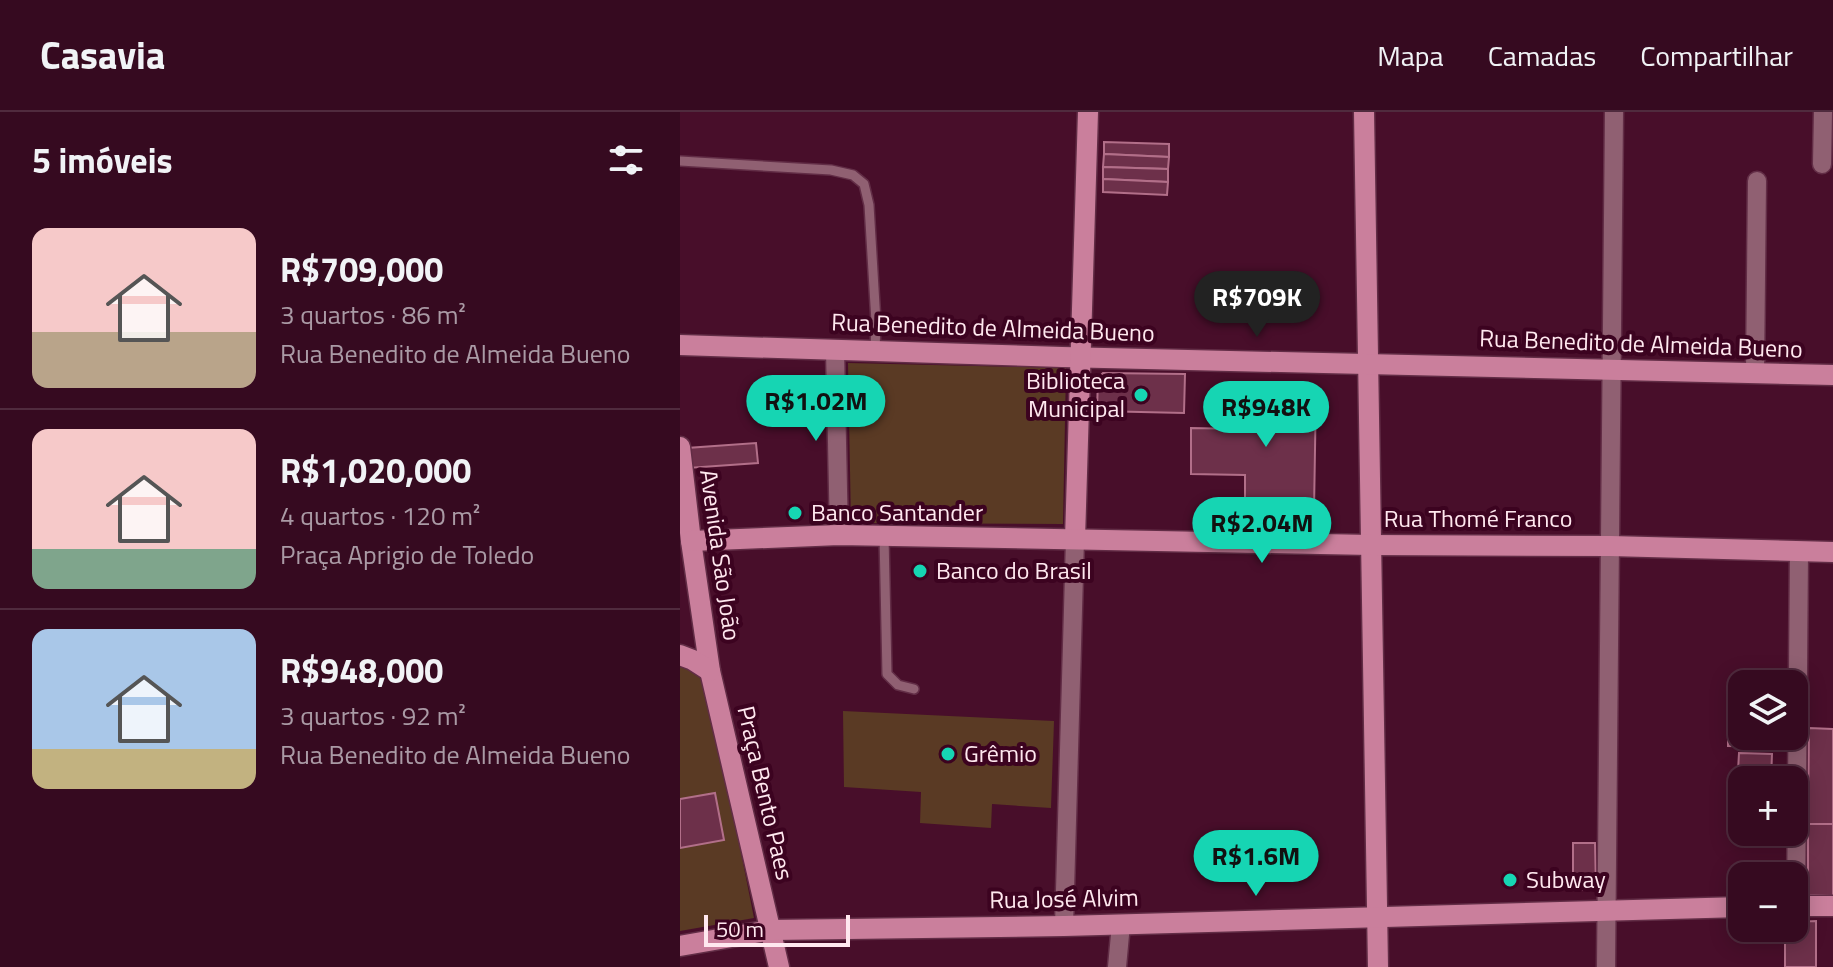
<!DOCTYPE html>
<html lang="pt">
<meta charset="utf-8">
<style>
body{margin:0;font-family:"Titillium Web",sans-serif;background:#41182d;color:#f1f3f6;height:100vh;display:flex;flex-direction:column;font-size:30px;white-space:nowrap}
*{box-sizing:border-box;margin:0}
p{font-size:26px;color:#aa9aa5}
.icon{flex:none;width:44px;height:44px;fill:none;stroke:currentColor;stroke-width:2;stroke-linecap:round;stroke-linejoin:round}
.map{position:relative;flex:1;overflow:hidden}
.drawer{display:flex;flex-direction:column;background:#360a20;width:680px}
.drawer>*{flex:none}
.tools{position:absolute;left:1048px;top:558px;display:grid;gap:16px}
.tools a{display:grid;place-items:center;width:80px;height:80px;border-radius:16px;background:#360a20;box-shadow:0 4px 20px #0003,0 0 0 2px #502b3e;font-size:40px}
.scale{position:absolute;left:24px;bottom:20px;width:146px;box-sizing:border-box;padding-left:8px;border:4px solid #ffe8ef;border-top:0;font-size:22px;line-height:28px;white-space:nowrap;color:#ffe8ef;-webkit-text-stroke:6px #3c0320;paint-order:stroke}
.price{position:absolute;translate:-50% -68px;padding:0 18px;border-radius:28px;background:#16d5b3;color:#111;font-size:26px;line-height:52px;filter:drop-shadow(0 2px 4px #0008)}
.price::after{content:'';position:absolute;left:50%;top:48px;width:24px;height:18px;margin-left:-12px;background:inherit;clip-path:polygon(0 0,100% 0,50% 100%)}
.price.selected{background:#222;color:#fff}
ul{padding:0;list-style:none}
li{display:flex;align-items:center;gap:24px;height:200px;padding:0 32px}
li+li{border-top:2px solid #502b3e}
li span{display:grid;place-items:center;flex:none;width:224px;height:160px;border-radius:16px;color:#555}
li>.icon{margin-inline-start:auto}
span .icon{width:96px;height:96px;fill:#fffc;stroke-width:1}
li b{font-size:34px}
h2{display:flex;justify-content:space-between;align-items:center;height:96px;padding:0 32px;font-size:34px}
header{display:flex;align-items:center;gap:48px;box-sizing:border-box;height:112px;padding:0 40px;background:#360a20;border-bottom:2px solid #502b3e}
header strong{font-size:38px}
nav{display:flex;gap:44px;margin-inline-start:auto;font-size:28px}
main{display:flex;flex:1;min-height:0}
.map>svg:first-child{display:block}
.green{fill:#5a3a24}
.building{fill:#6d304a;stroke:#b26f89;stroke-width:2}
.lines{fill:none;stroke-linecap:round;stroke-linejoin:round}
.lane-casing{stroke:#622d46;stroke-width:12}
.street-casing{stroke:#622d46;stroke-width:21}
.secondary-casing{stroke:#622d46;stroke-width:23}
.lane{stroke:#906072;stroke-width:9}
.street{stroke:#906072;stroke-width:18}
.secondary{stroke:#ca7f9c;stroke-width:20}
.poi-dot{fill:#16d5b3;stroke:#3c0320;stroke-width:3}
.labels{text-anchor:middle;stroke-width:8;stroke-linejoin:round;paint-order:stroke}
.street-label{font-size:24px;fill:#ffe8ef;stroke:#3c0320}
.poi-label{font-size:24px;fill:#ffe8ef;stroke:#3c0320;text-anchor:start}
</style>
<header>
<strong>Casavia</strong>
<nav><a>Mapa</a><a>Camadas</a><a>Compartilhar</a></nav>
</header>
<main>
<section class="drawer">
<h2>5 imóveis<svg class="icon" aria-label="filters" viewBox="0 0 24 24"><path d="M4 7h16M4 17h16"/><circle cx="9" cy="7" r="2"/><circle cx="15" cy="17" r="2"/></svg></h2>
<ul>
<li><span style="background:linear-gradient(#f6c9c9 65%,#b9a48a 0)"><svg class="icon" aria-label="home" viewBox="0 0 24 24"><path d="M3 11l9-7 9 7M6 9v11h12V9"/></svg></span><div><b>R$709,000</b><p>3 quartos · 86 m²</p><p>Rua Benedito de Almeida Bueno</p></div></li>
<li><span style="background:linear-gradient(#f6c9c9 75%,#7fa58c 0)"><svg class="icon" aria-label="home" viewBox="0 0 24 24"><path d="M3 11l9-7 9 7M6 9v11h12V9"/></svg></span><div><b>R$1,020,000</b><p>4 quartos · 120 m²</p><p>Praça Aprigio de Toledo</p></div></li>
<li><span style="background:linear-gradient(#a9c7e8 75%,#c2b280 0)"><svg class="icon" aria-label="home" viewBox="0 0 24 24"><path d="M3 11l9-7 9 7M6 9v11h12V9"/></svg></span><div><b>R$948,000</b><p>3 quartos · 92 m²</p><p>Rua Benedito de Almeida Bueno</p></div></li>
</ul>
</section>
<div class="map">
<svg width="1153" height="855" viewBox="0 0 1153 855">
<rect width="100%" height="100%" fill="#480e2a"/>
<g class="green">
<polygon points="168,251 386,256 383,412 171,411"/>
<polygon points="0,545 25,559 74,806 0,819"/>
<polygon points="163,599 374,609 371,696 312,692 311,716 240,711 241,680 164,675"/>
</g>
<g class="building">
<polygon points="424,30 489,32 489,45 424,42"/>
<polygon points="424,42 489,45 488,57 423,55"/>
<polygon points="423,55 488,57 488,70 423,67"/>
<polygon points="423,67 488,70 487,83 423,80"/>
<polygon points="423,261 505,262 504,301 417,299 418,266"/>
<polygon points="564,276 636,277 634,398 565,397 565,363 511,362 511,316 563,317"/>
<polygon points="76,331 78,351 8,356 7,336"/>
<polygon points="1048,607 1062,607 1062,624 1095,624 1095,635 1048,634"/>
<polygon points="1129,616 1153,617 1153,712 1128,712"/>
<polygon points="1059,641 1092,642 1091,668 1062,668 1062,677 1057,677"/>
<polygon points="35,681 44,728 0,736 0,687"/>
<polygon points="1128,712 1153,712 1153,784 1128,783"/>
<polygon points="893,731 915,731 916,778 893,778"/>
<polygon points="1136,809 1136,855 1105,855 1105,816 1114,816 1114,810"/>
</g>
<g class="lines">
<defs>
<g id="lane">
<polyline points="0,49 151,58 173,63 184,72 189,93 196,210 195,239"/>
<polyline points="204,424 207,562 218,573 234,577"/>
</g>
<g id="street">
<polyline points="1142,52 1143,0"/>
<polyline points="155,238 159,423"/>
<polyline points="1075,261 1077,69"/>
<polyline points="1116,794 1119,440"/>
<polyline points="384,814 395,427"/>
<polyline points="437,855 441,812"/>
<polyline points="926,855 934,0"/>
</g>
<g id="secondary">
<polyline points="684,0 698,855"/>
<polyline points="0,233 382,245 1153,263"/>
<polyline points="0,335 11,429 30,559 99,855"/>
<polyline points="395,427 408,0"/>
<polyline points="11,429 159,423 691,433 930,434 1153,440"/>
<polyline points="0,543 13,548 30,559"/>
<polyline points="1114,794 1153,794"/>
<polyline points="0,834 91,818 384,814 1062,795"/>
</g>
</defs>
<use href="#lane" class="lane-casing"/>
<use href="#street" class="street-casing"/>
<use href="#secondary" class="secondary-casing"/>
<use href="#lane" class="lane"/>
<use href="#street" class="street"/>
<use href="#secondary" class="secondary"/>
</g>
<g class="poi-dot">
<circle cx="461" cy="283" r="8"/>
<circle cx="115" cy="401" r="8"/>
<circle cx="240" cy="459" r="8"/>
<circle cx="268" cy="642" r="8"/>
<circle cx="830" cy="768" r="8"/>
</g>
<g class="labels">
<g class="street-label">
<text transform="translate(313 216) rotate(2)" y="8">Rua Benedito de Almeida Bueno</text>
<text transform="translate(961 232) rotate(2)" y="8">Rua Benedito de Almeida Bueno</text>
<text x="798" y="415">Rua Thomé Franco</text>
<text transform="translate(40 443) rotate(82)" y="8">Avenida São João</text>
<text transform="translate(85 681) rotate(77)" y="8">Praça Bento Paes</text>
<text transform="translate(384 787) rotate(-1)" y="8">Rua José Alvim</text>
</g>
<g class="poi-label">
<text x="445" y="277" text-anchor="end">Biblioteca<tspan x="445" dy="28">Municipal</tspan></text>
<text x="131" y="409">Banco Santander</text>
<text x="256" y="467">Banco do Brasil</text>
<text x="284" y="650">Grêmio</text>
<text x="846" y="776">Subway</text>
</g>
</g>
</svg>
<div class="tools">
<a><svg class="icon" aria-label="layers" viewBox="0 0 24 24"><path d="M12 4l9 5-9 5-9-5zM3 14l9 5 9-5"/></svg></a>
<a>+</a>
<a>−</a>
</div>
<div class="scale">50 m</div>
<b class="price selected" style="left:577px;top:227px">R$709K</b>
<b class="price" style="left:136px;top:331px">R$1.02M</b>
<b class="price" style="left:586px;top:337px">R$948K</b>
<b class="price" style="left:582px;top:453px">R$2.04M</b>
<b class="price" style="left:576px;top:786px">R$1.6M</b>
</div>
</main>
